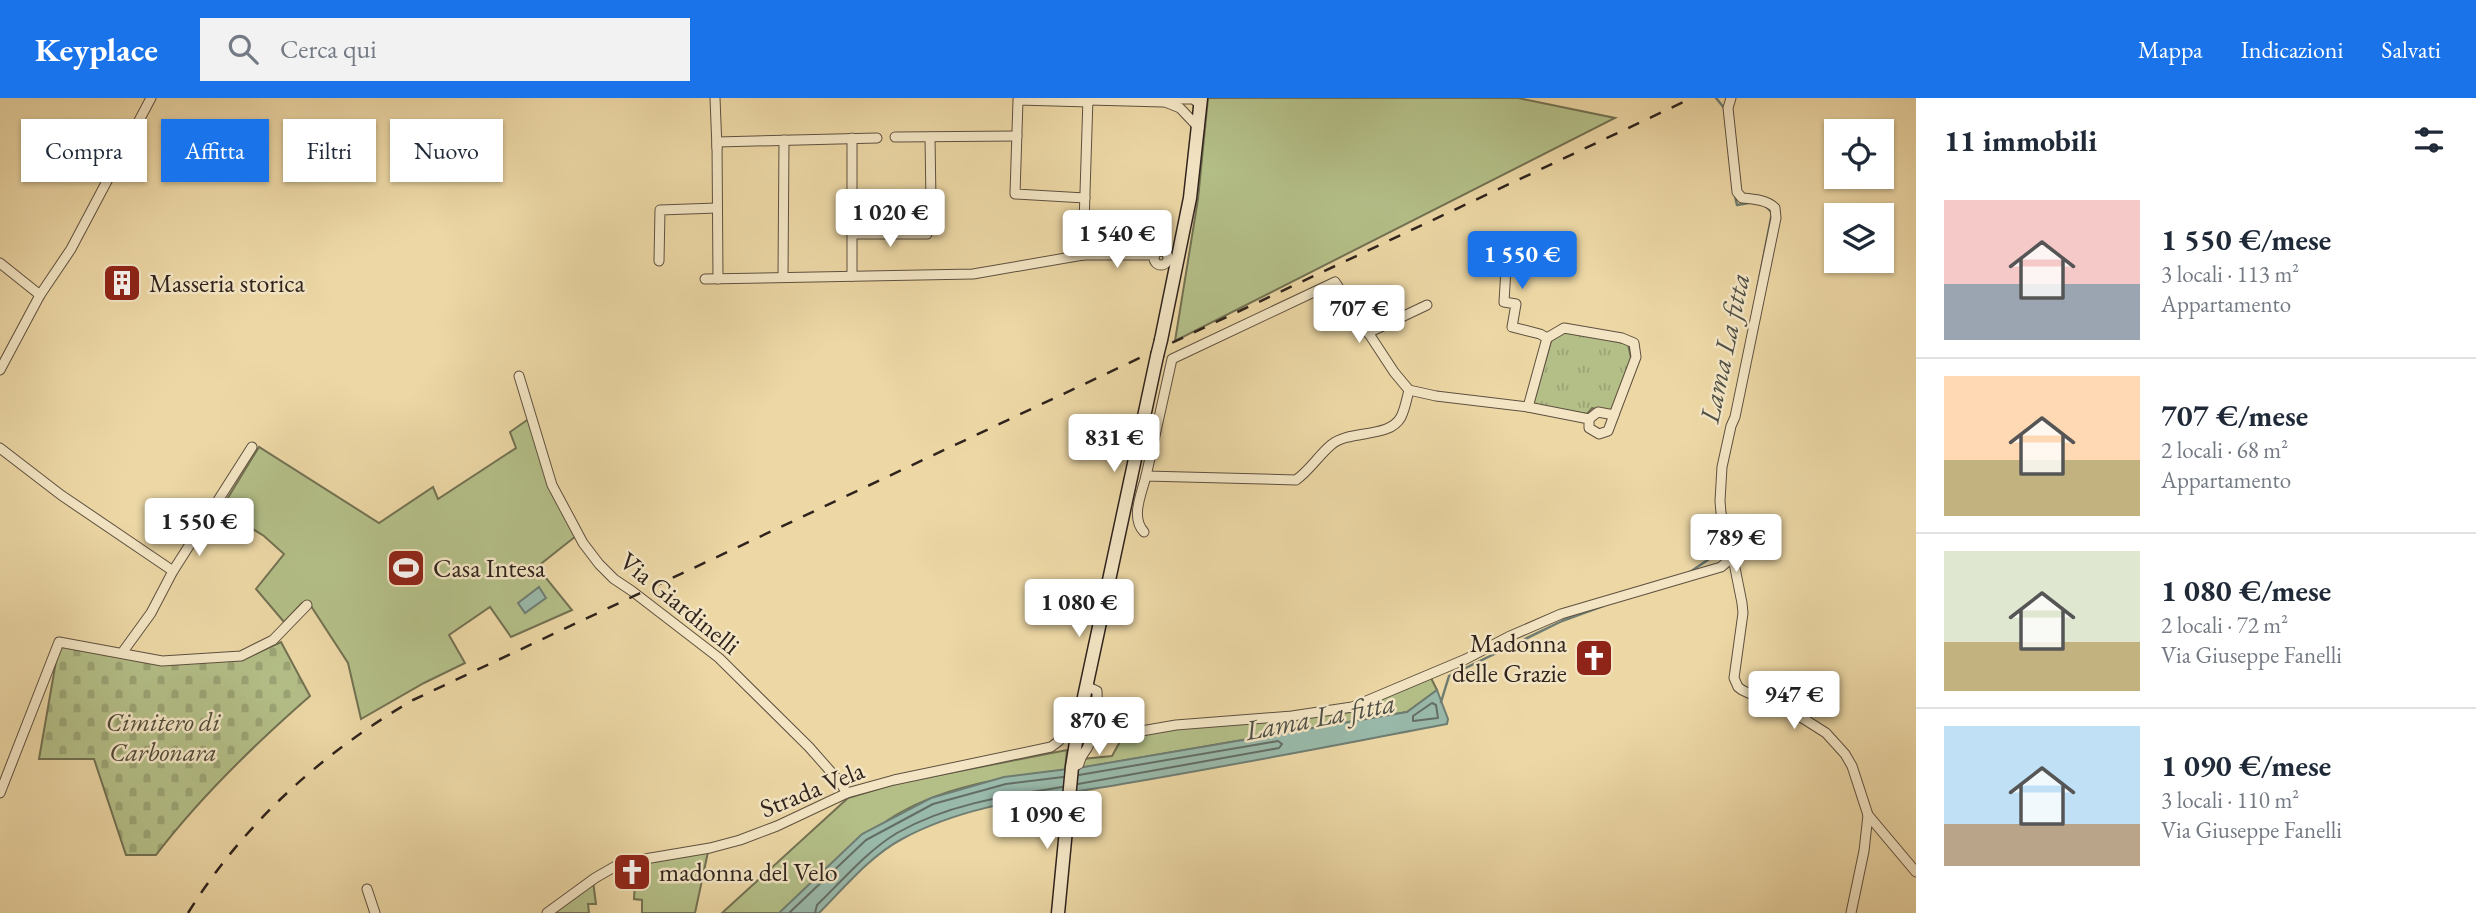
<!DOCTYPE html>
<html lang="it">
<meta charset="utf-8">
<style>
body{margin:0;font-family:"EB Garamond",serif;background:#f2f2f3;color:#1f2937;height:100vh;display:flex;flex-direction:column;font-size:26px;white-space:nowrap}
*{box-sizing:border-box;margin:0}
p{font-size:23px;color:#747a83}
.icon{flex:none;width:38px;height:38px;fill:none;stroke:currentColor;stroke-width:2;stroke-linecap:round;stroke-linejoin:round}
.map{position:relative;flex:1;overflow:hidden}
.drawer{display:flex;flex-direction:column;background:#fff;width:560px}
.drawer>*{flex:none}
.hud{position:absolute;left:21px;top:21px;width:665px;height:63px;display:flex;gap:14px}
.buttons{position:absolute;left:1824px;top:21px;display:grid;gap:14px}
.buttons a{display:grid;place-items:center;width:70px;height:70px;border-radius:0px;background:#fff;box-shadow:0 2px 5px #0004;font-size:35px}
.price{position:absolute;translate:-50% -60px;padding:0 16px;border-radius:7px;background:#fff;color:#222;font-size:23px;line-height:46px;filter:drop-shadow(0 2px 4px #0008)}
.price::after{content:'';position:absolute;left:50%;top:42px;width:21px;height:16px;margin-left:-10px;background:inherit;clip-path:polygon(0 0,100% 0,50% 100%)}
.price.selected{background:#1a73e8;color:#fff}
ul{padding:0;list-style:none}
li{display:flex;align-items:center;gap:21px;height:175px;padding:0 28px}
li+li{border-top:2px solid #e0e1e3}
li span{display:grid;place-items:center;flex:none;width:196px;height:140px;border-radius:0px;color:#555}
li>.icon{margin-inline-start:auto}
span .icon{width:84px;height:84px;fill:#fffc;stroke-width:1}
li b{font-size:30px}
h2{display:flex;justify-content:space-between;align-items:center;height:84px;padding:0 28px;font-size:30px}
.pill{padding:0 24px;border-radius:0px;background:#fff;box-shadow:0 2px 5px #0004;font-size:24px;line-height:63px}
.pill.selected{background:#1a73e8;color:#fff}
header{display:flex;align-items:center;gap:42px;box-sizing:border-box;height:98px;padding:0 35px;background:#1a73e8;color:#fff}
header strong{font-size:33px}
nav{display:flex;gap:38px;margin-inline-start:auto;font-size:24px}
.search{width:490px;height:63px;background:#f2f2f3;display:flex;align-items:center;gap:18px;box-sizing:border-box;padding:0 24px;border-radius:0px;color:#747a83;font-size:26px}
main{display:flex;flex:1;min-height:0}
.map>svg:first-child{display:block}
.green{fill:#b4bf88;stroke:#727152;stroke-width:2}
.cemetery{fill:url(#cemetery-stones);stroke:#727152;stroke-width:2}
.park{fill:url(#park-tufts);stroke:#727152;stroke-width:2}
.water{fill:#99b9aa;stroke:#6f7d72;stroke-width:2}
.lines{fill:none;stroke-linecap:round;stroke-linejoin:round}
.shore{stroke:#646e64;stroke-width:2}
.stream{stroke:#6f7d72;stroke-width:2.5}
.street-casing{stroke:#5e503f;stroke-width:11}
.secondary-casing{stroke:#2f231d;stroke-width:15}
.street{stroke:#f3e5c4;stroke-width:9}
.secondary{stroke:#f3e5c4;stroke-width:12}
.rail{stroke:#2f231d;stroke-width:2.5;stroke-dasharray:12 12;stroke-linecap:butt}
.secondary-bridge-casing{stroke:#2f231d;stroke-width:15;stroke-linecap:butt}
.secondary-bridge{stroke:#f3e5c4;stroke-width:12}
.labels{text-anchor:middle;stroke-width:5;stroke-linejoin:round;paint-order:stroke}
.poi-label{font-size:26px;fill:#2f231d;stroke:#f3e5c4;text-anchor:start}
.street-label{font-size:26px;fill:#2f231d;stroke:#f3e5c4}
.park-label{font-size:26px;font-style:italic;fill:#504a38;stroke:#f3e5c4}
.water-label{font-size:28px;font-style:italic;fill:#4f5047;stroke:#f3e5c4}
</style>
<header>
<strong>Keyplace</strong>
<div class="search"><svg class="icon" aria-label="search" viewBox="0 0 24 24"><circle cx="10" cy="10" r="6"/><path d="M15 15l6 6"/></svg>Cerca qui</div>
<nav><a>Mappa</a><a>Indicazioni</a><a>Salvati</a></nav>
</header>
<main>
<div class="map">
<svg width="1916" height="815" viewBox="0 0 1916 815">
<defs>
<pattern id="cemetery-stones" width="16" height="16" patternUnits="userSpaceOnUse" patternTransform="scale(1.75)"><rect width="16" height="16" fill="#b4bf88"/><path d="M2 7V4a2 2 0 0 1 4 0v3zM10 15v-3a2 2 0 0 1 4 0v3z" fill="#9ba475"/></pattern>
<pattern id="park-tufts" width="24" height="20" patternUnits="userSpaceOnUse" patternTransform="scale(1.75)"><rect width="24" height="20" fill="#b4bf88"/><path d="M3 7l-1-3M5 7V3M7 7l1-3M15 17l-1-3M17 17v-4M19 17l1-3" fill="none" stroke="#9ba475"/></pattern>
</defs>
<rect width="100%" height="100%" fill="#ecd7a5"/>
<filter id="stains"><feTurbulence type="fractalNoise" baseFrequency=".00286" numOctaves="4"/><feColorMatrix values="0 0 0 0 .2 0 0 0 0 .09 0 0 0 0 .02 0 0 0 .5 -.17"/></filter>
<radialGradient id="worn" r=".72"><stop offset=".6" stop-color="#630" stop-opacity="0"/><stop offset="1" stop-color="#630" stop-opacity=".3"/></radialGradient>
<g class="green">
<polygon points="1208,0 1518,0 1615,20 1175,243 1198,101"/>
<polygon points="530,320 576,438 537,469 572,512 511,539 490,509 449,537 465,565 424,585 361,621 348,565 309,505 302,505 284,524 256,491 284,456 264,438 221,411 259,349 379,425 433,389 438,401 516,350 510,334"/>
<polygon points="1431,580 1437,592 1407,614 1080,670 1082,661 1112,658 1122,640 1176,631 1351,614"/>
<path d="M1067 652 1065 672C1004 679 940 688 888 722L780 815H722L848 700 898 685Z"/>
<polygon points="708,754 695,815 642,815 642,802 634,801 636,767"/>
<polygon points="593,783 596,806 588,806 589,815 553,815"/>
</g>
<path class="cemetery" d="M281 544 310 598C255 646 201 698 156 757H126L94 661H39L59 546 162 565 244 561Z"/>
<polygon class="park" points="1564,232 1628,246 1631,260 1613,311 1609,313 1592,310 1587,316 1533,307 1551,243"/>
<g class="water">
<polygon points="539,489 546,500 525,515 518,505"/>
<path d="M1437 592 1448 621 1447 626C1341 646 1235 667 1128 685 1051 699 972 703 902 741 870 758 844 790 819 815H779L862 736 931 700 1004 679 1084 669 1407 614Z"/>
</g>
<g class="lines">
<g class="shore">
<polygon points="1432,605 1436,607 1438,620 1413,623 1413,618"/>
<polyline points="1078,686 1279,650 1282,646 1278,643 1079,677"/>
<polyline points="789,815 866,742 933,706 1006,686 1063,679"/>
<path d="M815 815 817 807C842 783 867 753 897 735 948 706 1005 698 1062 689"/>
</g>
<g class="stream">
<polyline points="1716,0 1725,11"/>
<polyline points="1735,98 1737,107 1749,105"/>
<polyline points="1757,192 1772,115 1766,108"/>
<polyline points="1690,474 1718,455 1718,418"/>
<polyline points="1441,604 1449,578 1562,523 1603,508"/>
</g>
<defs>
<g id="street">
<polyline points="715,0 717,50"/>
<path d="M1731 0 1728 10 1737 94 1742 100C1754 101 1767 102 1775 110L1776 120 1735 319 1731 328 1722 369 1720 403 1721 415 1732 455 1742 505 1743 515 1734 580 1738 589 1742 592 1804 621 1826 635 1845 656 1852 668 1868 717 1916 774"/>
<polyline points="1175,1 1193,1 1201,7"/>
<polyline points="1089,2 1163,4 1176,0"/>
<polyline points="1165,4 1180,10 1199,30"/>
<polyline points="895,39 1017,38"/>
<polyline points="930,39 931,104"/>
<polyline points="1085,100 1015,96 1018,2 1089,4"/>
<polyline points="852,136 927,136"/>
<polyline points="1485,151 1483,166 1506,170 1504,204 1516,206 1512,229 1540,236 1547,240"/>
<circle cx="1161" cy="160" r="7"/>
<polyline points="1083,157 1155,157"/>
<polyline points="659,163 660,112 717,110"/>
<polyline points="0,165 40,197"/>
<polyline points="852,178 852,40"/>
<polyline points="783,179 784,42"/>
<polyline points="705,181 973,176 1083,157 1088,0"/>
<polyline points="718,181 717,44 877,40"/>
<polyline points="1368,235 1427,207"/>
<polyline points="0,272 40,197 71,151 151,0"/>
<polyline points="519,278 552,387 583,445 599,466 614,481 632,493 719,560 809,649 839,683 847,695"/>
<polyline points="1528,309 1547,240 1564,230 1622,240 1634,245 1636,259 1614,317 1598,314 1589,321"/>
<polyline points="0,350 61,397 173,473"/>
<polyline points="1146,378 1172,261 1335,184 1394,274 1409,292 1436,298 1528,309 1589,321 1589,330 1599,336 1608,333 1614,317"/>
<path d="M1144 434C1130 419 1142 395 1146 378L1296 382C1310 372 1318 358 1331 347 1350 331 1389 341 1401 319 1405 311 1407 300 1409 292"/>
<polyline points="122,555 151,515 173,473 252,349"/>
<polyline points="1093,625 1097,634 1107,639 1176,627 1292,618 1352,609 1466,561 1508,539 1561,516 1721,469 1728,463 1732,455"/>
<path d="M1072 669 1079 666C1081 655 1086 655 1089 646 1095 631 1098 609 1097 593L1086 588"/>
<polyline points="0,695 59,544 162,563 241,558 273,542 307,507"/>
<polyline points="367,791 375,815"/>
<polyline points="547,815 595,780 621,765 710,750 740,742 777,728 847,695 894,682 1051,649 1059,643 1070,611 1082,608"/>
<polyline points="1851,815 1864,753 1868,717"/>
</g>
<g id="secondary">
<polyline points="1161,242 1190,100 1201,0"/>
<polyline points="1058,815 1072,669 1081,613 1157,258"/>
</g>
</defs>
<use href="#street" class="street-casing"/>
<use href="#secondary" class="secondary-casing"/>
<use href="#street" class="street"/>
<use href="#secondary" class="secondary"/>
<path class="rail" d="M188 815C244 725 322 655 413 602L1692 0"/>
<defs>
<polyline id="secondary-bridge" points="1157,258 1161,242"/>
</defs>
<use href="#secondary-bridge" class="secondary-bridge-casing"/>
<use href="#secondary-bridge" class="secondary-bridge"/>
</g>
<defs>
<symbol id="building-square" viewBox="-11 -11 22 22"><rect x="-9" y="-9" width="18" height="18" rx="4" fill="#8f2418" stroke="#f3e5c4"/><path d="M-4-6H4V6H1V3H-1V6H-4ZM-2.5-4.3h1.7v1.8h-1.7ZM.8-4.3h1.7v1.8H.8ZM-2.5-1h1.7V.8h-1.7ZM.8-1h1.7V.8H.8Z" fill="#fff"/></symbol>
<symbol id="stadium-square" viewBox="-11 -11 22 22"><rect x="-9" y="-9" width="18" height="18" rx="4" fill="#8f2418" stroke="#f3e5c4"/><path d="M0-5a6.5 5 0 1 0 0 10a6.5 5 0 1 0 0-10ZM-3.5-1.8h7v3.6h-7Z" fill="#fff"/></symbol>
<symbol id="church-square" viewBox="-11 -11 22 22"><rect x="-9" y="-9" width="18" height="18" rx="4" fill="#8f2418" stroke="#f3e5c4"/><path d="M-1.2-6h2.4v3.5h3.3v2.4h-3.3V6h-2.4V-.1h-3.3v-2.4h3.3Z" fill="#fff"/></symbol>
</defs>
<g fill-rule="evenodd">
<use href="#building-square" x="100" y="163" width="44" height="44"/>
<use href="#stadium-square" x="384" y="448" width="44" height="44"/>
<use href="#church-square" x="1572" y="538" width="44" height="44"/>
<use href="#church-square" x="610" y="752" width="44" height="44"/>
</g>
<g class="labels">
<g class="poi-label">
<text x="149" y="194">Masseria storica</text>
<text x="433" y="479">Casa Intesa</text>
<text x="1567" y="554" text-anchor="end">Madonna<tspan x="1567" dy="30">delle Grazie</tspan></text>
<text x="659" y="783">madonna del Velo</text>
</g>
<g class="street-label">
<text transform="translate(680 505) rotate(39)" y="9">Via Giardinelli</text>
<text transform="translate(812 691) rotate(-22)" y="9">Strada Vela</text>
</g>
<g class="park-label">
<text x="163" y="633">Cimitero di<tspan x="163" dy="30">Carbonara</tspan></text>
</g>
<g class="water-label">
<text transform="translate(1724 250) rotate(-78)" y="10">Lama La fitta</text>
<text transform="translate(1320 618) rotate(-11)" y="10">Lama La fitta</text>
</g>
</g>
<rect width="100%" height="100%" filter="url(#stains)"/>
<rect width="100%" height="100%" fill="url(#worn)"/>
</svg>
<div class="buttons">
<a><svg class="icon" aria-label="locate" viewBox="0 0 24 24"><circle cx="12" cy="12" r="6"/><path d="M12 2v4M12 18v4M2 12h4M18 12h4"/></svg></a>
<a><svg class="icon" aria-label="layers" viewBox="0 0 24 24"><path d="M12 4l9 5-9 5-9-5zM3 14l9 5 9-5"/></svg></a>
</div>
<b class="price" style="left:890px;top:151px">1 020 €</b>
<b class="price" style="left:1117px;top:172px">1 540 €</b>
<b class="price selected" style="left:1522px;top:193px">1 550 €</b>
<b class="price" style="left:1359px;top:247px">707 €</b>
<b class="price" style="left:1114px;top:376px">831 €</b>
<b class="price" style="left:199px;top:460px">1 550 €</b>
<b class="price" style="left:1736px;top:476px">789 €</b>
<b class="price" style="left:1079px;top:541px">1 080 €</b>
<b class="price" style="left:1794px;top:633px">947 €</b>
<b class="price" style="left:1099px;top:659px">870 €</b>
<b class="price" style="left:1047px;top:753px">1 090 €</b>
<div class="hud">
<a class="pill">Compra</a>
<a class="pill selected">Affitta</a>
<a class="pill">Filtri</a>
<a class="pill">Nuovo</a>
</div>
</div>
<section class="drawer">
<h2>11 immobili<svg class="icon" aria-label="filters" viewBox="0 0 24 24"><path d="M4 7h16M4 17h16"/><circle cx="9" cy="7" r="2"/><circle cx="15" cy="17" r="2"/></svg></h2>
<ul>
<li><span style="background:linear-gradient(#f6c9c9 60%,#9aa5b1 0)"><svg class="icon" aria-label="home" viewBox="0 0 24 24"><path d="M3 11l9-7 9 7M6 9v11h12V9"/></svg></span><div><b>1 550 €/mese</b><p>3 locali · 113 m²</p><p>Appartamento</p></div></li>
<li><span style="background:linear-gradient(#ffd9b3 60%,#c2b280 0)"><svg class="icon" aria-label="home" viewBox="0 0 24 24"><path d="M3 11l9-7 9 7M6 9v11h12V9"/></svg></span><div><b>707 €/mese</b><p>2 locali · 68 m²</p><p>Appartamento</p></div></li>
<li><span style="background:linear-gradient(#dfe7d0 65%,#c2b280 0)"><svg class="icon" aria-label="home" viewBox="0 0 24 24"><path d="M3 11l9-7 9 7M6 9v11h12V9"/></svg></span><div><b>1 080 €/mese</b><p>2 locali · 72 m²</p><p>Via Giuseppe Fanelli</p></div></li>
<li><span style="background:linear-gradient(#bfe0f5 70%,#b9a48a 0)"><svg class="icon" aria-label="home" viewBox="0 0 24 24"><path d="M3 11l9-7 9 7M6 9v11h12V9"/></svg></span><div><b>1 090 €/mese</b><p>3 locali · 110 m²</p><p>Via Giuseppe Fanelli</p></div></li>
</ul>
</section>
</main>
